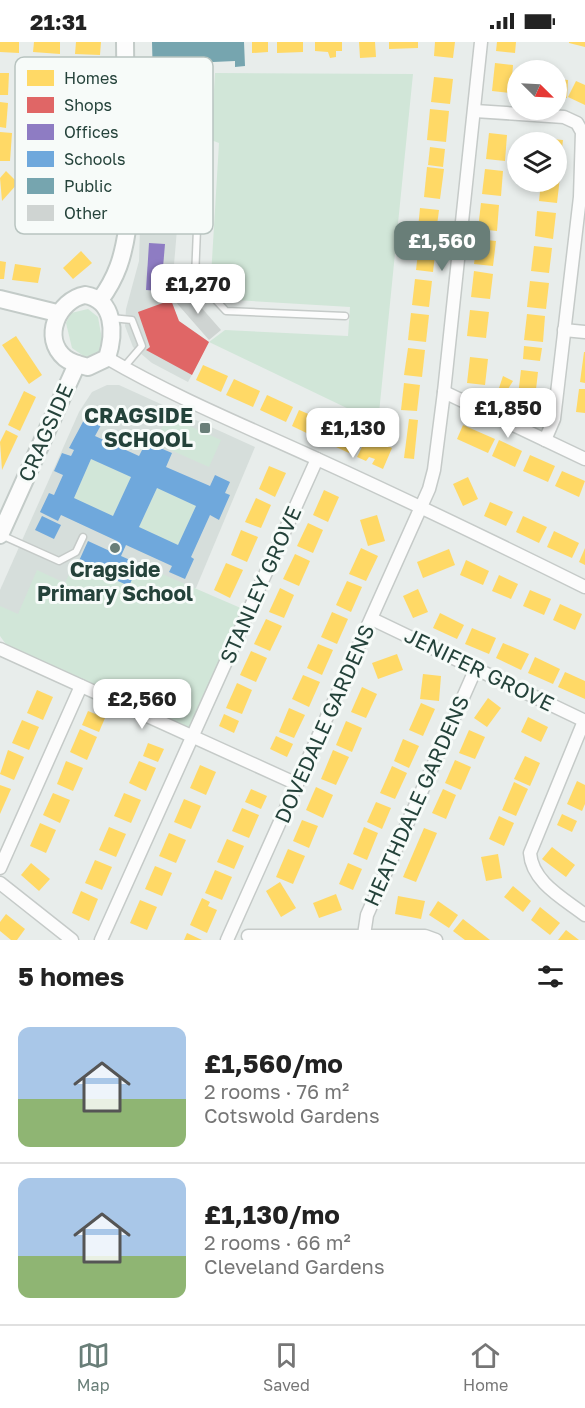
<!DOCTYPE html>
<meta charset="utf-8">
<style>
body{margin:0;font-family:"Golos Text",sans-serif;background:#f6f6f6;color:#222;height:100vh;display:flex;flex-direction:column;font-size:22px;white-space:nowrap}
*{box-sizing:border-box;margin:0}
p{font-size:20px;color:#767676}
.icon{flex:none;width:33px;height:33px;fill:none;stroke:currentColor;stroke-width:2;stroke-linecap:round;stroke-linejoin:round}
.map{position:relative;height:898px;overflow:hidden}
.side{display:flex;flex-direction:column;background:#fff;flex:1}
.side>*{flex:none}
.needle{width:39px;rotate:114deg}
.controls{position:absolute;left:507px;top:18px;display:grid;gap:12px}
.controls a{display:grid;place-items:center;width:60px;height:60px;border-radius:50%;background:#fff;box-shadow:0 3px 9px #0003;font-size:30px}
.price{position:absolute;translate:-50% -51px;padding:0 14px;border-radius:12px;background:#fff;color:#222;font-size:20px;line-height:39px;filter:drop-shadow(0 2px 3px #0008)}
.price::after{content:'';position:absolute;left:50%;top:36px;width:18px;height:14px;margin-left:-9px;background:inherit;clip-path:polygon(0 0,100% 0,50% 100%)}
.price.on{background:#697e78;color:#fff}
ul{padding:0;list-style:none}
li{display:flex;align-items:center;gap:18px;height:150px;padding:0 18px}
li+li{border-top:2px solid #e0e0e0}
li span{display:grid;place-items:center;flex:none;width:168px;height:120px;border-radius:12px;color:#555}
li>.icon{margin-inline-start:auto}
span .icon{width:72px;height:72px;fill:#fffc;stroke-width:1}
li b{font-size:26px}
h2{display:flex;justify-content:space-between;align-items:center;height:72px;padding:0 18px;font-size:26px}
.status{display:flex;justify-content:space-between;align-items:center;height:42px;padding:0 30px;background:#fff;direction:ltr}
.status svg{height:16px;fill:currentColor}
.dock{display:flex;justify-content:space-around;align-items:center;height:84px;border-top:2px solid #e0e0e0;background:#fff;font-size:16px;color:#767676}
.dock a{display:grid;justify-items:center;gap:3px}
.dock .on{color:#697e78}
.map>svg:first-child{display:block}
.built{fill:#d6dedb}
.green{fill:#d1e6d8}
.homes{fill:#ffd966}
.shops{fill:#e06666}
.offices{fill:#8e7cc3}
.schools{fill:#6fa8dc;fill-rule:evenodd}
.public{fill:#76a5af}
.building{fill:#cfd4d2}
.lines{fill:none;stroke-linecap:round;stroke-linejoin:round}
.lane-casing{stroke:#c5cac8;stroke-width:9}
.street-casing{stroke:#c5cac8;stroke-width:15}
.secondary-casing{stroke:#c3cbc8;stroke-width:20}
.lane{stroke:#fcfcfc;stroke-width:6}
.street{stroke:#fcfcfc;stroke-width:12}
.secondary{stroke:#fcfcfc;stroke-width:16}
.poi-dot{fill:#697e78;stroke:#f7fbf9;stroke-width:2}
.labels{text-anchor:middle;stroke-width:6;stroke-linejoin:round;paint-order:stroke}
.poi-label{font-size:21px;font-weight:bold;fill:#24423a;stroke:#f7fbf9;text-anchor:end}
.street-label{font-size:21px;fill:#24423a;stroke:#f7fbf9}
.key{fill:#f7fbf9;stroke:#b8c4c0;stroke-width:1.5}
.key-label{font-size:16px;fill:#24423a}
</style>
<div class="status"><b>21:31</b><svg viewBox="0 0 49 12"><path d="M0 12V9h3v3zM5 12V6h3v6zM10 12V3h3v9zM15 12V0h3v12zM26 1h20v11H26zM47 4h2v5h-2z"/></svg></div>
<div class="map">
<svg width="585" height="898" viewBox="0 0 585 898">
<rect width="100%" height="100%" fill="#e8edeb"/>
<g class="built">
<polygon points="189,46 171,258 179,279 209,300 188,340 152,321 133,305 125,284 126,267 139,219 144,48"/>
<polygon points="107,343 119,343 255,405 196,546 0,594 0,548 79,370 92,350"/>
</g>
<g class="green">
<polygon points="215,31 413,32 378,381 209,300 225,288 348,294 350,265 218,257 210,251 219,101 211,98"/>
<polygon points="88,267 98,275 103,303 96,313 85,315 72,306 66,281 71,271"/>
<polygon points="167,374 221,398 209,425 155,401"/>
<polygon points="91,417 131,435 113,474 74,456"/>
<polygon points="157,446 196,464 178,503 139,485"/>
<polygon points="75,520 129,544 139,522 243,567 190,688 8,605 0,594 0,564 18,572 37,528 65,541"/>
</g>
<g class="homes">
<polygon points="0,0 19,0 19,11 0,10"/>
<polygon points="34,0 60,0 60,12 33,10"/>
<polygon points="76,0 101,0 100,13 75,12"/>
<polygon points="252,0 268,0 268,10 252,11"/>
<polygon points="277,0 303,0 303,10 277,11"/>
<polygon points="315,0 342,0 342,9 336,9 336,15 330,16 328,10 315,9"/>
<polygon points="359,0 375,0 376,15 360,16"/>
<polygon points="389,0 418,0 418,6 389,7"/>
<polygon points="435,0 455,0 453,16 434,14"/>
<polygon points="497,0 516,0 515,11 496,9"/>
<polygon points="569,0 585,0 585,5 569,1"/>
<polygon points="495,21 513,23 511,51 492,49"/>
<polygon points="0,31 9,31 8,53 0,53"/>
<polygon points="434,35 453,37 450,62 431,60"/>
<polygon points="556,37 568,38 567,56 556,55"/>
<polygon points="576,39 585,43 585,63 568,55"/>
<polygon points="0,60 8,61 6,86 0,85"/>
<polygon points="430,67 449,69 446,100 427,98"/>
<polygon points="0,90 12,91 10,119 0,119"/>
<polygon points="489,91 507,93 505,119 486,117"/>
<polygon points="528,95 563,98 561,115 556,115 556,100 528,100"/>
<polygon points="430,105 445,107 443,125 428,123"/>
<polygon points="427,125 444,127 440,157 424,155"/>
<polygon points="485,127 503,129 501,154 482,152"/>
<polygon points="6,129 18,141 2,159 0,136"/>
<polygon points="556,135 560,135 557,161 539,159 541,140 556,140"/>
<polygon points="481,161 499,163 497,189 478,187"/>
<polygon points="420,166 439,168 435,199 417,197"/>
<polygon points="537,169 556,171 553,197 535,194"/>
<polygon points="477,197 496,199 493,224 474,222"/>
<polygon points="419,202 436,204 433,230 416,228"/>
<polygon points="534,204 552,206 549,231 531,229"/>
<polygon points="81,209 92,221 73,237 63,226"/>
<polygon points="0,219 6,220 4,237 0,237"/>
<polygon points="15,222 41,226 38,241 12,238"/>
<polygon points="474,229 493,232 490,257 471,255"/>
<polygon points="415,237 432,239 429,265 412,263"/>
<polygon points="530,239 549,241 546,267 527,265"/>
<polygon points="470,268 489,270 486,296 467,294"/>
<polygon points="411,271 429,273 426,300 408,298"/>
<polygon points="527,272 545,274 543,300 524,298"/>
<polygon points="16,294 42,333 29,342 2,303"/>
<polygon points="524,304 542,306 540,319 523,317"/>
<polygon points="408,306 425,308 422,335 404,333"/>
<polygon points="584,310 585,310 585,341 580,340"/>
<polygon points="470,315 488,317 485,343 467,341"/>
<polygon points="203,323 228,334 221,350 196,338"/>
<polygon points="521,328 538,330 535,356 518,354"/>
<polygon points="503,334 513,339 503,355 497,352"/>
<polygon points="234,337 260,349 253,365 226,353"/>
<polygon points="404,341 420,343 417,369 401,368"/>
<polygon points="579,347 585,347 585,371 576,370"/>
<polygon points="24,349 36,355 20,389 8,383"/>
<polygon points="267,353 293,365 286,380 260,368"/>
<polygon points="299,368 325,379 317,396 292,384"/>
<polygon points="409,377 418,378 414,417 404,416"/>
<polygon points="331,383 356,395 349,411 323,399"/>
<polygon points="463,383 495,397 488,411 457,397"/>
<polygon points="6,388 18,394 2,428 0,400"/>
<polygon points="367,395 392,406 383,427 372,422 375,417 369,415 366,419 357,415"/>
<polygon points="499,398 522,409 515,425 492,414"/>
<polygon points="530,413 555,424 548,440 523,429"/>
<polygon points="269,424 286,431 275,455 259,447"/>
<polygon points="562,429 585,439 579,455 555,444"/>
<polygon points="468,435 478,457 463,464 453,442"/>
<polygon points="324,448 339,455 328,480 313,473"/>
<polygon points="256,456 271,463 261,486 245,480"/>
<polygon points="490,460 513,470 506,484 484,474"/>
<polygon points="377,473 385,499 368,504 360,478"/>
<polygon points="523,474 547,485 539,501 516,490"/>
<polygon points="308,481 323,488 313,511 297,504"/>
<polygon points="241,488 258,495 247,520 231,513"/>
<polygon points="554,489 579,501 572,516 547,505"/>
<polygon points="361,506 378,514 366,539 349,532"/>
<polygon points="585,506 585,523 579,520"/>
<polygon points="449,507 455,523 423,536 417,520"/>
<polygon points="295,512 310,519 299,544 283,537"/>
<polygon points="466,518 489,529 483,543 460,533"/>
<polygon points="226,521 243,528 230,556 214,548"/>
<polygon points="499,533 518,542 511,557 492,549"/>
<polygon points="347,539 362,545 351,570 336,563"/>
<polygon points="280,546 294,553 284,576 269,570"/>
<polygon points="418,547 428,570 413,576 403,554"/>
<polygon points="530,548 551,557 544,573 523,564"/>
<polygon points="560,562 582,572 575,588 553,578"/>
<polygon points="332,570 348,577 337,602 321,595"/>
<polygon points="440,571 464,583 457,597 433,586"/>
<polygon points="266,577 282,584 270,609 254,602"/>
<polygon points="472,586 496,596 489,612 465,602"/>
<polygon points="503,601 529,612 521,628 496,616"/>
<polygon points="318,602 333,608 322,633 307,626"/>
<polygon points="251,609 267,616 256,640 240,633"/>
<polygon points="397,612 403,628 378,637 372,621"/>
<polygon points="535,615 560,627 553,642 528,631"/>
<polygon points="565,630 585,639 585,657 558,645"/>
<polygon points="423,632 441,634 439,659 420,657"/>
<polygon points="303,633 320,640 309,665 292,657"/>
<polygon points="237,641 252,648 242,672 226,666"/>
<polygon points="362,645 377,652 366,676 351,670"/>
<polygon points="37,648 53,655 43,678 27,671"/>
<polygon points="488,656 501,666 487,685 474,676"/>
<polygon points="421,661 435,667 423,694 409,688"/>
<polygon points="289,666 305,673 294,696 279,690"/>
<polygon points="88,669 105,676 99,690 82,683"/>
<polygon points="224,672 239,679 234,691 219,684"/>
<polygon points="528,675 548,685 541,700 521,690"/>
<polygon points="22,678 39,685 29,708 12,701"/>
<polygon points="346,679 362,686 352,710 336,703"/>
<polygon points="80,687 97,695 87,718 70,710"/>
<polygon points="469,688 485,695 475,717 459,711"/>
<polygon points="276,694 293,702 287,715 270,707"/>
<polygon points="403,697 419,704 409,726 394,719"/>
<polygon points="148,701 164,707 158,720 143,714"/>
<polygon points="8,708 24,715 14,738 0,732"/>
<polygon points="333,708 349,715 336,743 321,737"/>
<polygon points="525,714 540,721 530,744 514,737"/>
<polygon points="455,718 471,725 461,748 445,741"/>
<polygon points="66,719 83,726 73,749 57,742"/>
<polygon points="139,719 156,726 146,749 129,741"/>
<polygon points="200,723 216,730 206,753 190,746"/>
<polygon points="392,724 407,731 395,757 380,751"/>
<polygon points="577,739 585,743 585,762 582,769 567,762"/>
<polygon points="514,740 528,747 516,774 502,768"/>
<polygon points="0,743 11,747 0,772"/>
<polygon points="316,745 333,753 323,776 306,768"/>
<polygon points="251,747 267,754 261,767 245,760"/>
<polygon points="443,747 456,753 446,777 432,771"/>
<polygon points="53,751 70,758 60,781 43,773"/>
<polygon points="124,751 141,758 131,781 114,774"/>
<polygon points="184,757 201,764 191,787 174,780"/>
<polygon points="376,760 391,766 382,787 367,780"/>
<polygon points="242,766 259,773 249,796 232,789"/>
<polygon points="562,772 577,779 572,790 557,783"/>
<polygon points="499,774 514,781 504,804 489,797"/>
<polygon points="302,778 318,784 309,806 293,799"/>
<polygon points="40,781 56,788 46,811 30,804"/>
<polygon points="109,785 126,792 116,815 99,808"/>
<polygon points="364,785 378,791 367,818 353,812"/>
<polygon points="424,786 437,791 416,840 403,835"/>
<polygon points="169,791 186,798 176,821 159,814"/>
<polygon points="227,797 244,804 234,827 217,820"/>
<polygon points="552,805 575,823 566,835 542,817"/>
<polygon points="288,807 305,814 293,842 276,835"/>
<polygon points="498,812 502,836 486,839 481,815"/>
<polygon points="95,818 112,825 102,848 85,841"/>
<polygon points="31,821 50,837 39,849 21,833"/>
<polygon points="348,821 362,827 353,848 339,842"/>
<polygon points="155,824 172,831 162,854 145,847"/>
<polygon points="215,828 232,835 222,858 205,851"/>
<polygon points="280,840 296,866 281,875 266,849"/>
<polygon points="513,844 531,859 523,870 504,855"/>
<polygon points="81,849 98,857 89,879 72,871"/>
<polygon points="336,852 342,868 319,876 313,861"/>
<polygon points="398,854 425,859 421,877 395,872"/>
<polygon points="202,856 210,860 208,864 217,868 207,891 190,883"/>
<polygon points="140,858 157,865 147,888 130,881"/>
<polygon points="438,859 458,873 449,886 429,873"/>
<polygon points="540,865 560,881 550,893 531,878"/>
<polygon points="6,872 25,887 17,898 11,898 0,889 0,880"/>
<polygon points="463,877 490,898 465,898 453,889"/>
<polygon points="566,888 579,898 558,898"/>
<polygon points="187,891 202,898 184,898"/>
</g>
<polygon class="shops" points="171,258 179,279 209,300 192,333 146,308 150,305 138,270"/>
<polygon class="offices" points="149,201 165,202 161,249 146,248"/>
<g class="schools">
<path d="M85 376 101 383 95 394 139 414 146 400 172 411 166 425 210 444 215 433 230 440 225 451 230 453 219 478 210 473 191 515 194 517 185 537 169 530 172 524 126 503 121 514 139 522 129 544 78 521 88 499 112 510 117 499 61 473 58 479 40 470 49 451 54 453 63 433 54 429 62 411 71 414 74 408 69 406ZM91 417 131 435 113 474 74 456ZM157 446 196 464 178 503 139 485Z"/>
<polygon points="42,474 61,483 54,497 35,488"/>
</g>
<polygon class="public" points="152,0 244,0 245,24 235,25 235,19 213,20 213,25 195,25 195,20 173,21 174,42 163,42 163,46 150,46 149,39 153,39"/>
<polygon class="building" points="186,248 221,288 209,298 174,258"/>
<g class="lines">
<defs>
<g id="lane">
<polyline points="127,117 157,118 185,112 187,57"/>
<polyline points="128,188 197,187 195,236 226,269 345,274"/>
<polyline points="111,276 132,278 142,304 124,325"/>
<polyline points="1,493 59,519 76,510 83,495"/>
</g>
<g id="street">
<polyline points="475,69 564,75 577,81 582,90 580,155 554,377 545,398"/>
<polyline points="564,288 585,290"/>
<path d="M107 316C174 355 247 385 317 417 407 458 496 501 585 545"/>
<polyline points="444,350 585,417"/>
<polyline points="372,577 585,679"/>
<polyline points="0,607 297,742"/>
<path d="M584 679 530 811C532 840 563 856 585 873"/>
<polyline points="0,826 81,644"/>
<polyline points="0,841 72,898"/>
<polyline points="364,893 367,873 476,626"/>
<polyline points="248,894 425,894 436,898"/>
<polyline points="101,898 317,417"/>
<polyline points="227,898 429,447 434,428 444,350 481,0"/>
</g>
<g id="secondary">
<path d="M85 253C115 258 115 291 107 316L88 325C80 323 71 321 65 316 41 296 58 258 85 253Z"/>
<polyline points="0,257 57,271"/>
<path d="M100 258C117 235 123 215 127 188L125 0"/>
<polyline points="0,493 77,322"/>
</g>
</defs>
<use href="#lane" class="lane-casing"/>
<use href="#street" class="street-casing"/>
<use href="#secondary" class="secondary-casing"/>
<use href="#lane" class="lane"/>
<use href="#street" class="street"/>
<use href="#secondary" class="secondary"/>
</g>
<g class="poi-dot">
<rect x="199" y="380" width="12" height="12" rx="3"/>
<circle cx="115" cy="506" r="6"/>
</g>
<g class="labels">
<g class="poi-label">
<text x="193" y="381">CRAGSIDE<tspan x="193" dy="24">SCHOOL</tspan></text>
<text x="115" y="535" text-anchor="middle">Cragside<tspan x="115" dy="24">Primary School</tspan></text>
</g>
<g class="street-label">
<text transform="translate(46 391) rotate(-66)" y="7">CRAGSIDE</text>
<text transform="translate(261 543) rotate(-66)" y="7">STANLEY GROVE</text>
<text transform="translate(479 628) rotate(26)" y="7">JENIFER GROVE</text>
<text transform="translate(325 682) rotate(-66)" y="7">DOVEDALE GARDENS</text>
<text transform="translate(417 759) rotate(-66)" y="7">HEATHDALE GARDENS</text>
</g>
</g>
<rect x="15" y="15" width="198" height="177" rx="9" class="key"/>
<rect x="27" y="28" width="27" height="16" fill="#ffd966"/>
<rect x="27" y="55" width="27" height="16" fill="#e06666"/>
<rect x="27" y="82" width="27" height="16" fill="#8e7cc3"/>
<rect x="27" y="109" width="27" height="16" fill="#6fa8dc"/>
<rect x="27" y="136" width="27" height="16" fill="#76a5af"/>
<rect x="27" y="163" width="27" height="16" fill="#cfd4d2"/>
<g class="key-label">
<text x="64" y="42">Homes</text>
<text x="64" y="69">Shops</text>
<text x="64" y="96">Offices</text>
<text x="64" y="123">Schools</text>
<text x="64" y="150">Public</text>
<text x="64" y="177">Other</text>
</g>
</svg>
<div class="controls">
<a><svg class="needle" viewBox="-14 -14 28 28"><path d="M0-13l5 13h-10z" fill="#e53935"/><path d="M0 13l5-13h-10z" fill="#767676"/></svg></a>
<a><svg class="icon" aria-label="layers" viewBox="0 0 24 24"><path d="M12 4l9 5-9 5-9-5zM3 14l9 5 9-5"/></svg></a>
</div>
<b class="price on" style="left:442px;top:230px">£1,560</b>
<b class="price" style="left:198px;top:273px">£1,270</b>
<b class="price" style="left:508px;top:397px">£1,850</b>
<b class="price" style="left:353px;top:417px">£1,130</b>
<b class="price" style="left:142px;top:688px">£2,560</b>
</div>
<section class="side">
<h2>5 homes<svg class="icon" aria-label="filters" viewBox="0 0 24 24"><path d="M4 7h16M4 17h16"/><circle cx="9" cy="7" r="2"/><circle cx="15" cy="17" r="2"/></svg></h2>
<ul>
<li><span style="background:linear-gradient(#a9c7e8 60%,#8fb573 0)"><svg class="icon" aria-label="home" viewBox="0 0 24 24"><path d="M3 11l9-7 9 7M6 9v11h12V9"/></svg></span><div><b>£1,560/mo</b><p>2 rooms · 76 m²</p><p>Cotswold Gardens</p></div></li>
<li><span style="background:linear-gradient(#a9c7e8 65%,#8fb573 0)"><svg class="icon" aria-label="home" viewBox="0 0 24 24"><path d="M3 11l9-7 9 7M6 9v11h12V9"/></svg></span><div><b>£1,130/mo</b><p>2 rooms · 66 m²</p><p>Cleveland Gardens</p></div></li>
</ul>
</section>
<nav class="dock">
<a class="on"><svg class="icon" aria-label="map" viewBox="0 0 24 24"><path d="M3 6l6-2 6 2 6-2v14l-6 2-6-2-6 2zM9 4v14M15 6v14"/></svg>Map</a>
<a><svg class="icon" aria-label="saved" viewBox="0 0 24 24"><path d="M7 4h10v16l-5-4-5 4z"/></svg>Saved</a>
<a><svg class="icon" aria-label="home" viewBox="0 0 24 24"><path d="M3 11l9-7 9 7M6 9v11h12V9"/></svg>Home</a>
</nav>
